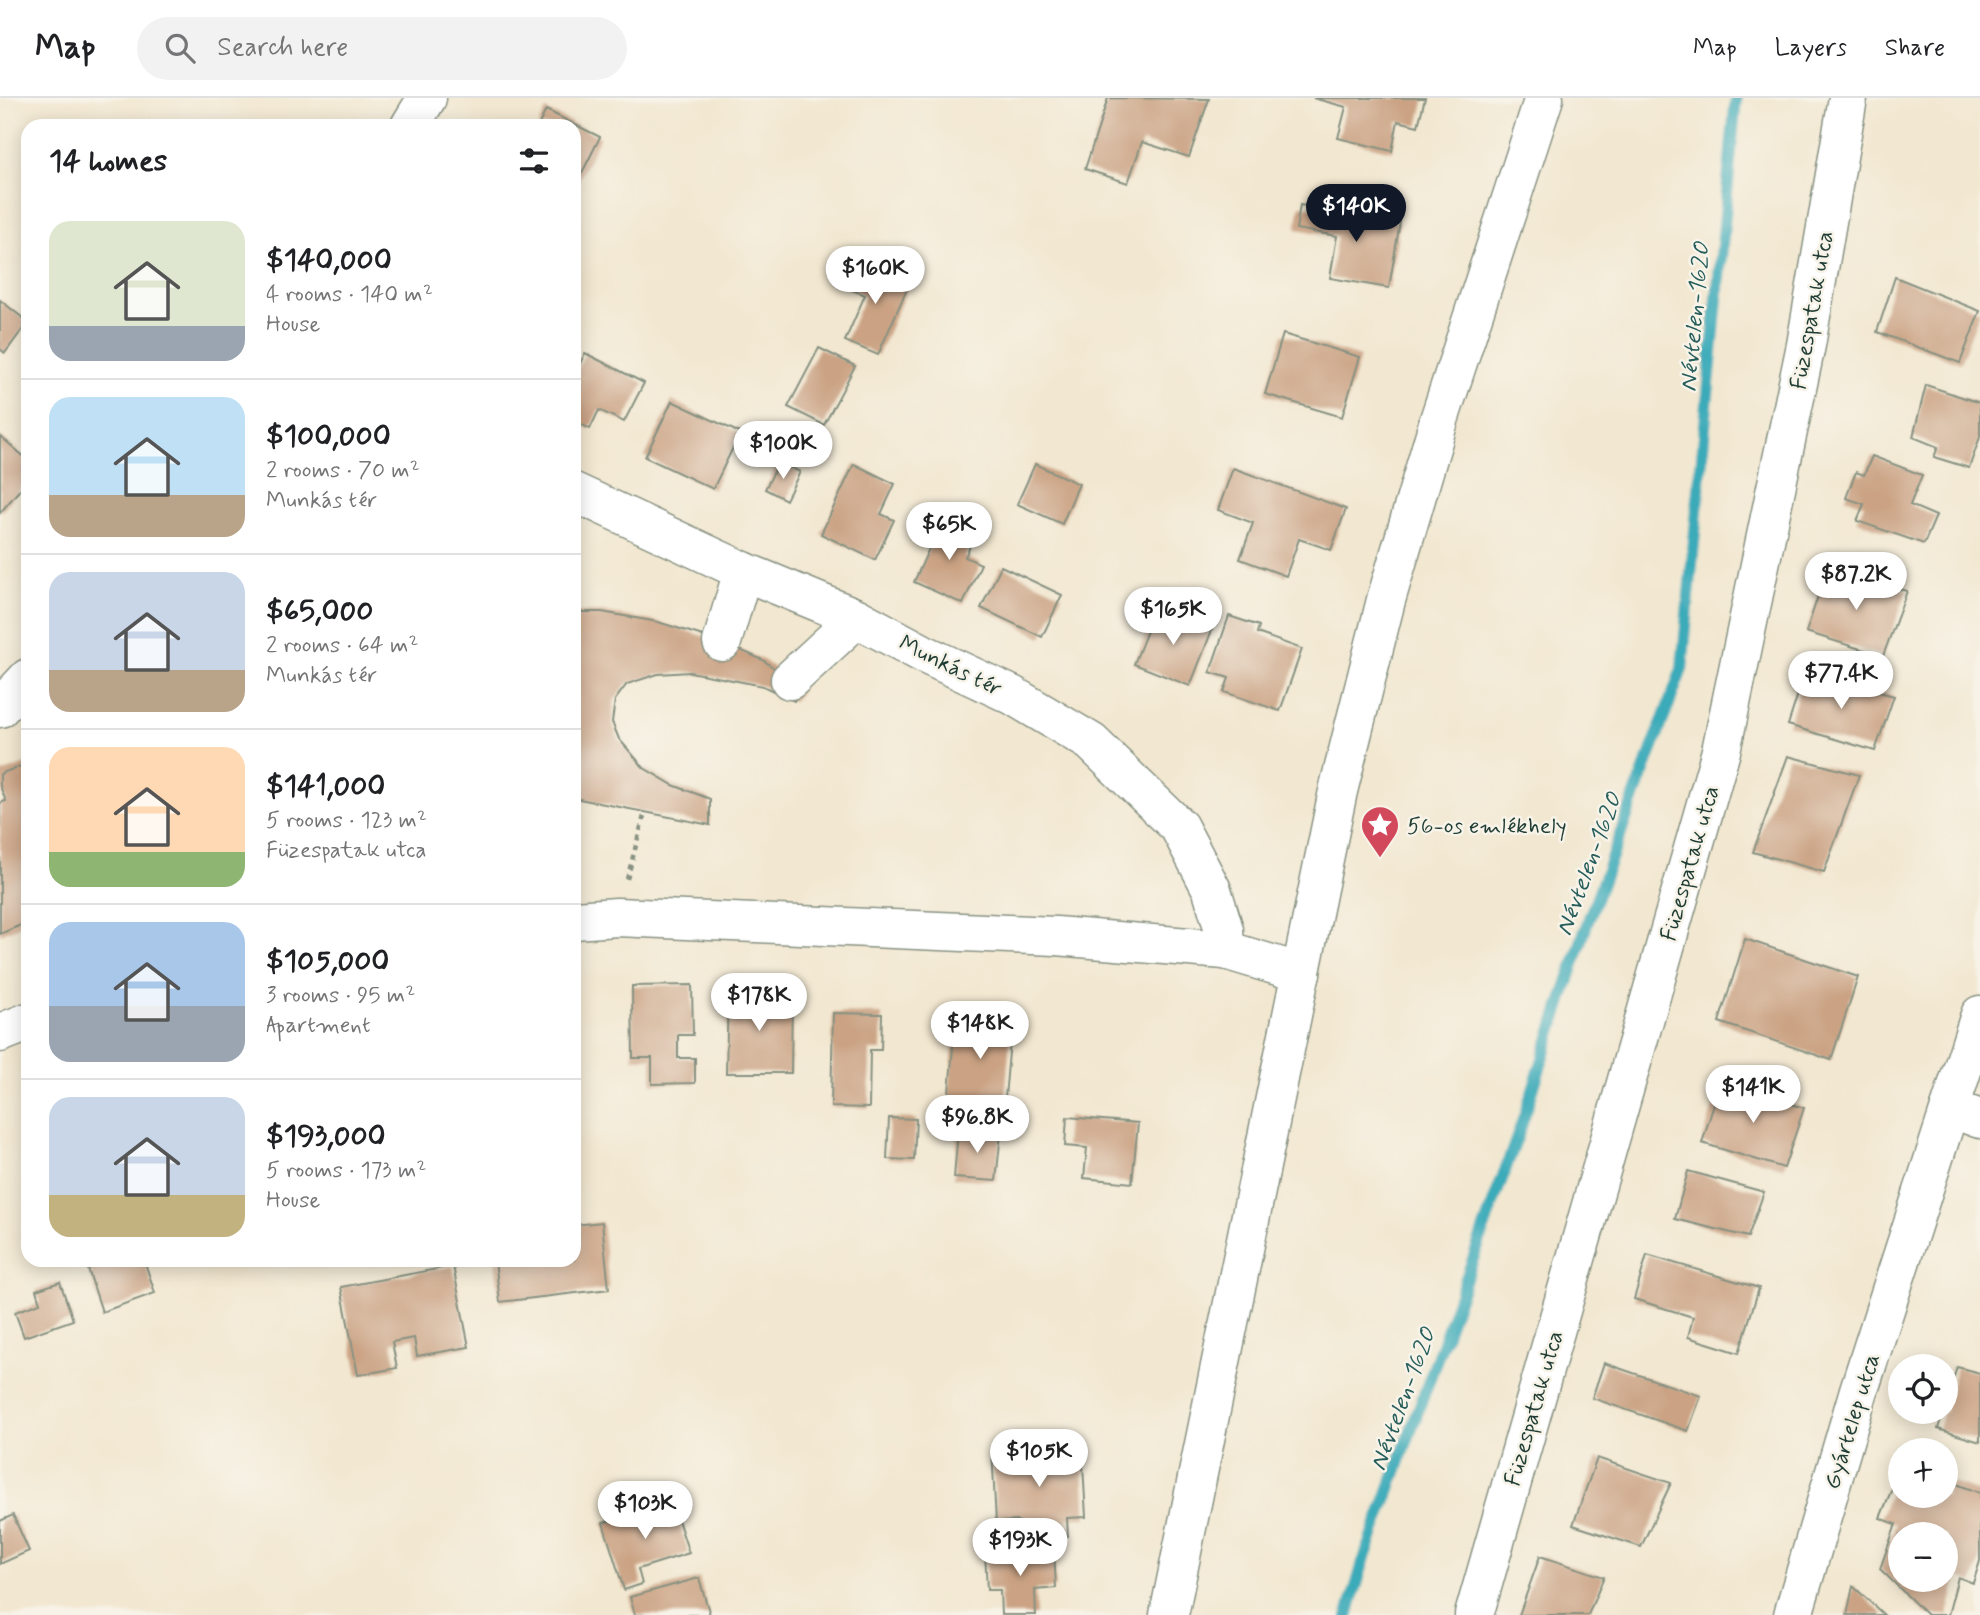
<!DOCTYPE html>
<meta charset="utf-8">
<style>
body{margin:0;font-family:Mynerve,sans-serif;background:#f2f2f2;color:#202124;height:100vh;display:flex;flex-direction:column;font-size:26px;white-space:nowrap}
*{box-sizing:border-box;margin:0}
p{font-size:23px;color:#757577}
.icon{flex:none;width:38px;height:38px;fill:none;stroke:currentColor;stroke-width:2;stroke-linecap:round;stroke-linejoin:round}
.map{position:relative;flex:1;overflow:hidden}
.drawer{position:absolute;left:21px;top:21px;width:560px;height:1148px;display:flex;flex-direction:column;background:#fff;border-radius:21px;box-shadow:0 4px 18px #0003}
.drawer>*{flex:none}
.tools{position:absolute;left:1888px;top:1256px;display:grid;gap:14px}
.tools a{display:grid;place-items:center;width:70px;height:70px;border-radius:50%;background:#fff;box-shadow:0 4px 18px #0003;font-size:35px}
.price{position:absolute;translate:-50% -60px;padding:0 16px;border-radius:24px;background:#fff;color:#222;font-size:23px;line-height:46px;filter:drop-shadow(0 2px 4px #0008)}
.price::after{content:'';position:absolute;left:50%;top:42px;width:21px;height:16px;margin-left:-10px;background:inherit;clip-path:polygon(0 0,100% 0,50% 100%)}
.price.selected{background:#111827;color:#fff}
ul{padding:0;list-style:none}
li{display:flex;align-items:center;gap:21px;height:175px;padding:0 28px}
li+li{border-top:2px solid #e0e0e0}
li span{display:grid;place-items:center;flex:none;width:196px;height:140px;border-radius:21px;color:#555}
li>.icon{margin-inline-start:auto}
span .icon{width:84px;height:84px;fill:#fffc;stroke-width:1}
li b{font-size:30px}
h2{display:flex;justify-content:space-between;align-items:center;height:84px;padding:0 28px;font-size:30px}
header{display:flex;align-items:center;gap:42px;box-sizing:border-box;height:98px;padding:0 35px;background:#fff;border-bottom:2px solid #e0e0e0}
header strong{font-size:33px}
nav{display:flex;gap:38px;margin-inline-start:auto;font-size:24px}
.search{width:490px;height:63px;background:#f2f2f2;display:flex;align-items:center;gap:18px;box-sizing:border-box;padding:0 24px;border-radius:38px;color:#757577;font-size:26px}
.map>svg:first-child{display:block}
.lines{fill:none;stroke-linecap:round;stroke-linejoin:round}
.stream{stroke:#3baab9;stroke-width:12}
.building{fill:#cba384;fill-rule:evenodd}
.minor-casing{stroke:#889282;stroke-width:41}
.path{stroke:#889282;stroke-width:4.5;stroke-dasharray:5 5;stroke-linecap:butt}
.minor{stroke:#fff;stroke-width:38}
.labels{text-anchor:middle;stroke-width:5;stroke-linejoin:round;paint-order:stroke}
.street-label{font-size:23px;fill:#1f3d34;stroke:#f7f3e8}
.poi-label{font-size:23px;fill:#1f3d34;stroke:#f7f3e8;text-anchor:start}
.water-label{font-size:24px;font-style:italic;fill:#275e5c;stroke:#f7f3e8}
</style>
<header>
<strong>Map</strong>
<div class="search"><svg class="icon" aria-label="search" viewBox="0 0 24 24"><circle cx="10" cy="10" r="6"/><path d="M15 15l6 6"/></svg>Search here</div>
<nav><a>Map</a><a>Layers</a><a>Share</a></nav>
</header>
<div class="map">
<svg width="1980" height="1517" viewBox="0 0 1980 1517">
<rect width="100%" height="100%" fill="#f7f3e8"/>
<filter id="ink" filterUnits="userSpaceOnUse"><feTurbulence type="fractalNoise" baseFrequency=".0143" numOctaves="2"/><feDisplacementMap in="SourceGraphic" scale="14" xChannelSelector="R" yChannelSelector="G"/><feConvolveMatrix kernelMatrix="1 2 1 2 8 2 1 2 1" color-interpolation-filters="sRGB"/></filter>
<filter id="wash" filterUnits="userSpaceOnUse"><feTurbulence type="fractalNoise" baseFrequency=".00686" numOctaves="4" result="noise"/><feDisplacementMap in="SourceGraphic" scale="28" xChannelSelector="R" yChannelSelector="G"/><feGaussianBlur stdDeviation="1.57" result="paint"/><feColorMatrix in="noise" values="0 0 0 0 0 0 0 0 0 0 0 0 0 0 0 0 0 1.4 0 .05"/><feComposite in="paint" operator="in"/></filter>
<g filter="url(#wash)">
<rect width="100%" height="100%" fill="#f2e7d0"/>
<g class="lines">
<polyline class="stream" points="1348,1517 1363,1465 1520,1031 1589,820 1682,571 1736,0"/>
</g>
<g id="blocks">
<g class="building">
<polygon points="1108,0 1209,1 1189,59 1142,44 1128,85 1085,71"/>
<polygon points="1313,0 1425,0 1418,28 1398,23 1392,53 1338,40 1346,9"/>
<polygon points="546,12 600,39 574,91 574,28 538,28"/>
<polygon points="1300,107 1400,124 1389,190 1330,180 1337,138 1296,131"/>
<polygon points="861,161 910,184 878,257 845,243 865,197 848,190"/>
<polygon points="1895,179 1980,213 1960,265 1877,234"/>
<polygon points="0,202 28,224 5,255 0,251"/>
<polygon points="1283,236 1360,259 1342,319 1265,296"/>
<polygon points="819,250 855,268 824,327 788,309"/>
<polygon points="585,255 644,285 624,324 599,312 590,331 574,323 574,278"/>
<polygon points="1926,287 1980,305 1980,339 1969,370 1934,359 1938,349 1913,339"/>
<polygon points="672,303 740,335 713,391 645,359"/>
<polygon points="0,338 28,362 28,382 0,415"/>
<polygon points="1872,358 1922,377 1910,407 1936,418 1924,446 1857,423 1864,406 1846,400 1856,374 1864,377"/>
<polygon points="779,364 800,374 786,402 765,391"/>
<polygon points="854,366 895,386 881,416 894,422 875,462 821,436"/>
<polygon points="1035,366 1079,386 1062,426 1017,406"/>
<polygon points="1233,370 1346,411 1331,452 1299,441 1286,478 1240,461 1253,425 1218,412"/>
<polygon points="943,419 976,434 965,459 981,466 963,506 914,484"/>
<polygon points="1001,468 1062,497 1042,539 981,510"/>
<polygon points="1827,471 1907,493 1883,558 1806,534"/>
<polygon points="1156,510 1212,532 1190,588 1134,566"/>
<polygon points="574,514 602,514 658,524 722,544 763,562 802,590 794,603 763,588 722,580 690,574 658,576 627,586 615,602 612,624 619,641 644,670 673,687 710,701 710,727 574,700"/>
<polygon points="1229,518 1259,528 1257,535 1302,551 1280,613 1224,594 1229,580 1210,574"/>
<polygon points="1805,574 1894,598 1875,653 1788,627"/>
<polygon points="1788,658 1859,677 1824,774 1753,754"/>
<polygon points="28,665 28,824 0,836 0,705 6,703 0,688 0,676"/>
<polygon points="1745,841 1858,879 1831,962 1719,924"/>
<polygon points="692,887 693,937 678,937 678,960 695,960 695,985 652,986 652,960 633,960 632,888"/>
<polygon points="728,895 792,895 791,975 726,975"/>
<polygon points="833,915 882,916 881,952 870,952 869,1010 831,1009"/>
<polygon points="956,915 1012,920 1004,1011 948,1006"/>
<polygon points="1721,983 1804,1010 1784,1070 1702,1045"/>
<polygon points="1067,1019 1138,1025 1132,1085 1084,1080 1087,1050 1065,1048"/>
<polygon points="889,1020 916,1021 914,1062 887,1061"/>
<polygon points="958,1032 1001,1035 996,1083 954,1080"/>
<polygon points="1688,1073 1764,1094 1748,1139 1675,1121"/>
<polygon points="602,1124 609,1191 500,1204 495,1162 574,1162 574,1127"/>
<polygon points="1647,1157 1759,1190 1739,1255 1688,1239 1693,1219 1634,1201"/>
<polygon points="85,1162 144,1162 155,1195 102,1214"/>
<polygon points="453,1168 469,1249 417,1258 414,1240 392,1244 397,1270 358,1277 341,1189"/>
<polygon points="60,1184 73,1222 24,1239 15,1214 40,1205 36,1192"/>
<polygon points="1604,1265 1701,1298 1688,1333 1592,1300"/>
<polygon points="1957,1269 1980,1275 1980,1344 1938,1331 1943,1314 1946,1314 1946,1304"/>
<polygon points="1082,1348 1086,1419 1067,1420 1068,1438 1019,1440 1018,1423 996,1424 992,1352"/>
<polygon points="1597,1360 1671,1385 1641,1449 1573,1427"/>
<path d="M1900 1371V1398H1946V1382L1980 1395V1463L1973 1485 1958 1479 1948 1517H1927L1880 1471 1896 1426 1880 1420ZM1900 1437H1946V1482H1900Z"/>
<polygon points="672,1404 689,1455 638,1471 642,1486 624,1492 603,1425"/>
<polygon points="13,1417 29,1453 0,1466 0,1423"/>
<polygon points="1054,1452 1056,1490 1035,1492 1036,1517 1001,1517 1000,1492 987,1492 985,1454"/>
<polygon points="1540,1458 1604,1479 1588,1517 1519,1517"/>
<polygon points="699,1480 710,1517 635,1517 630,1499"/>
<polygon points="1853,1488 1884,1517 1847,1517"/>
</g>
</g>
</g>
<g filter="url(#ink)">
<use href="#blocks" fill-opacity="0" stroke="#889282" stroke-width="2"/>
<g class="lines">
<defs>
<g id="minor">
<polyline points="410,28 427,0"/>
<polyline points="574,394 743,473 857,520 924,556 1012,597 1091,644 1179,729 1212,792 1224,832 1225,852"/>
<polyline points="722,544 743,473"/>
<polyline points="790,582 857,520"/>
<polyline points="0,610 28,580"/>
<polyline points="574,822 617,819 1056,838 1225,852 1301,875"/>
<polyline points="0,935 28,924"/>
<polyline points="1950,1010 1980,1021"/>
<polyline points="1169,1517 1338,693 1386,502 1440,319 1544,0"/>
<polyline points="1474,1517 1721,653 1806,247 1848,0"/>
<polyline points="1793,1517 1859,1292 1980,917"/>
</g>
</defs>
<use href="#minor" class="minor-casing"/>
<polyline class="path" points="627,781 645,714"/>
<use href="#minor" class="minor"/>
</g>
</g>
<defs>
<symbol id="sight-pin" viewBox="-11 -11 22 30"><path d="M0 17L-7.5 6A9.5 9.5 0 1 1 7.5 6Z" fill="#d1495b" stroke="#f7f3e8"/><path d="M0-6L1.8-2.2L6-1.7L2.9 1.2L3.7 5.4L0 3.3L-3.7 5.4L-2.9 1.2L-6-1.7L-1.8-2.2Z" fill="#fff"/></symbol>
</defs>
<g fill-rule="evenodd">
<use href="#sight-pin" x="1358" y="705" width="44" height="60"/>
</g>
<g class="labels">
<g class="street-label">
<text transform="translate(1811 212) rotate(-80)" y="8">Füzespatak utca</text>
<text transform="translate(951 567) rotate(26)" y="8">Munkás tér</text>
<text transform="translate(1689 765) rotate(-74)" y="8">Füzespatak utca</text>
<text transform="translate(1533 1310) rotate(-74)" y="8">Füzespatak utca</text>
<text transform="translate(1851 1323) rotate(-73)" y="8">Gyártelep utca</text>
</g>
<g class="poi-label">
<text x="1407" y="735">56-os emlékhely</text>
</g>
<g class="water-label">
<text transform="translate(1694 219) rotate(-85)" y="8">Névtelen-1620</text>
<text transform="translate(1588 766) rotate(-70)" y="8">Névtelen-1620</text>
<text transform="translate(1402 1301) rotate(-70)" y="8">Névtelen-1620</text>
</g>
</g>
</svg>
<div class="tools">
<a><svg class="icon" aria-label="locate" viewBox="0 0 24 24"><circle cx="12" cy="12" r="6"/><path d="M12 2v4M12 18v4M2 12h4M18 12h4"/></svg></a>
<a>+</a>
<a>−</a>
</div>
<b class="price selected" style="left:1356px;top:146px">$140K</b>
<b class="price" style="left:875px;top:208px">$160K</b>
<b class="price" style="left:783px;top:383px">$100K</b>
<b class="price" style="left:949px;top:464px">$65K</b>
<b class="price" style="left:1856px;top:514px">$87.2K</b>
<b class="price" style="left:1173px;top:549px">$165K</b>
<b class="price" style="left:1841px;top:613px">$77.4K</b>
<b class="price" style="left:759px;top:935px">$178K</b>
<b class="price" style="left:980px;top:963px">$148K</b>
<b class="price" style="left:1753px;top:1027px">$141K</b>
<b class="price" style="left:977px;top:1057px">$96.8K</b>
<b class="price" style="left:1039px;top:1391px">$105K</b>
<b class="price" style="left:645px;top:1443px">$103K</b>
<b class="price" style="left:1020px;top:1480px">$193K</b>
<section class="drawer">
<h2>14 homes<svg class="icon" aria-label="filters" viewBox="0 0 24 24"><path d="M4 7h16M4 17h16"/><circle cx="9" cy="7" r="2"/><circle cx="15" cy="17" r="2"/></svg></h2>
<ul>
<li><span style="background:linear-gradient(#dfe7d0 75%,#9aa5b1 0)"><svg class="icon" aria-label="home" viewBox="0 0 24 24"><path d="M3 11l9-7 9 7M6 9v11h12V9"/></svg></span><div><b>$140,000</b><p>4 rooms · 140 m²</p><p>House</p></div></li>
<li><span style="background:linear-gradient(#bfe0f5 70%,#b9a48a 0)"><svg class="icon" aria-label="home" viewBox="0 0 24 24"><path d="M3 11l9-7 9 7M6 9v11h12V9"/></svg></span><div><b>$100,000</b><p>2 rooms · 70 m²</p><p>Munkás tér</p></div></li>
<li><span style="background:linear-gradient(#c9d6e8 70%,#b9a48a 0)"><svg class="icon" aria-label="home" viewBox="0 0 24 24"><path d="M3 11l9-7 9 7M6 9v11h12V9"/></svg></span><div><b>$65,000</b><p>2 rooms · 64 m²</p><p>Munkás tér</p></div></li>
<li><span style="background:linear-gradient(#ffd9b3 75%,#8fb573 0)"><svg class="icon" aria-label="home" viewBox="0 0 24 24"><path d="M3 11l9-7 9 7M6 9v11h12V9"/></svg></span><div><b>$141,000</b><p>5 rooms · 123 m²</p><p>Füzespatak utca</p></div></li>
<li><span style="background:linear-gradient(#a9c7e8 60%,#9aa5b1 0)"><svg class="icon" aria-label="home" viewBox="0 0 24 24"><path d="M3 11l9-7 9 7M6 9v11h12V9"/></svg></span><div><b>$105,000</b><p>3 rooms · 95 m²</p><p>Apartment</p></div></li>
<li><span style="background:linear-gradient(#c9d6e8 70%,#c2b280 0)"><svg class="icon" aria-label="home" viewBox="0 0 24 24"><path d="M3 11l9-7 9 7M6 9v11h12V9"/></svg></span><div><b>$193,000</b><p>5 rooms · 173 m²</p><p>House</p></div></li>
</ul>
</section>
</div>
